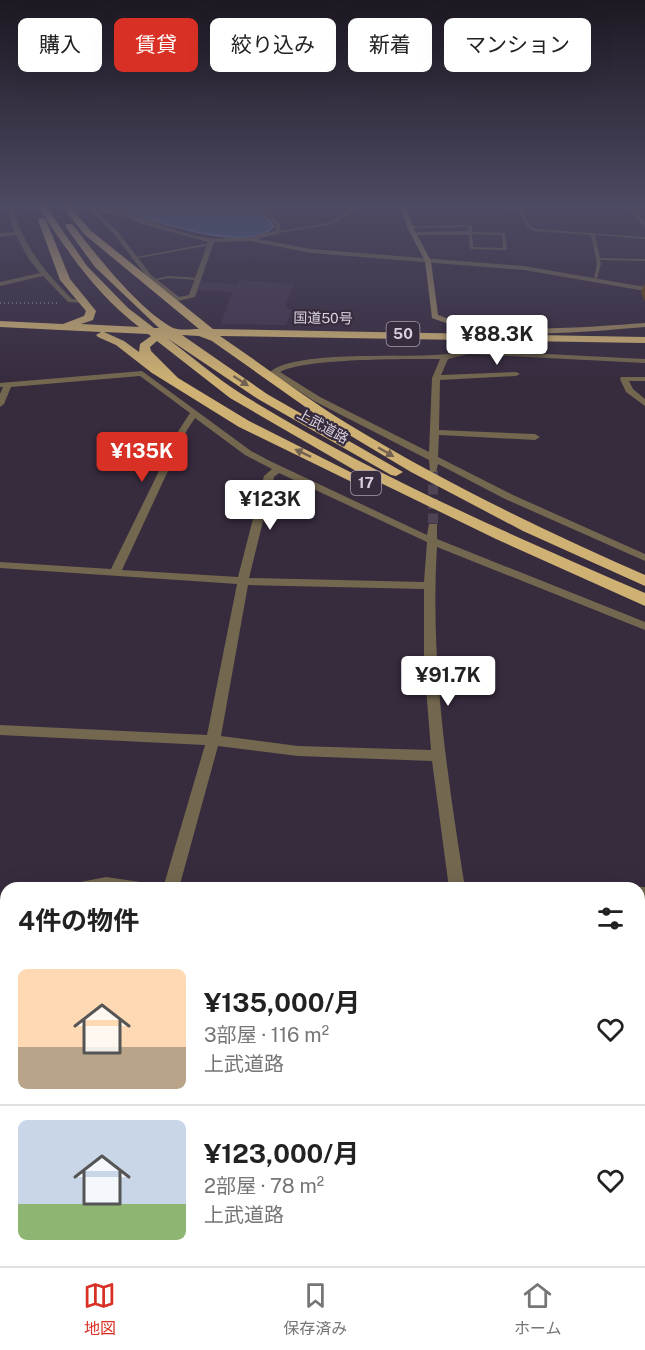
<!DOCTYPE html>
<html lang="ja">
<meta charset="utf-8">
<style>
body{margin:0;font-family:"Public Sans","Noto Sans JP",sans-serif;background:#f6f6f6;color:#222;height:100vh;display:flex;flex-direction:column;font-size:22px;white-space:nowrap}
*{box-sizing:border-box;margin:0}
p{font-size:20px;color:#767676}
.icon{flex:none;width:33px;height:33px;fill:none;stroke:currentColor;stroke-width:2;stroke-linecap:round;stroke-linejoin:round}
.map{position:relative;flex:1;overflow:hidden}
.sheet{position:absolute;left:0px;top:882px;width:645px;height:384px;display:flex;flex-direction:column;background:#fff;border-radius:18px 18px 0 0;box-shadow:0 6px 24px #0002}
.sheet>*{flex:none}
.top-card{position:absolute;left:18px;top:18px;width:609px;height:54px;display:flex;gap:12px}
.price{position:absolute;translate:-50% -51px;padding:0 14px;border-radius:6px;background:#fff;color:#222;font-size:20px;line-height:39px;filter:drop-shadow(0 2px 3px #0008)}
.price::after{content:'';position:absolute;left:50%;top:36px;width:18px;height:14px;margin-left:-9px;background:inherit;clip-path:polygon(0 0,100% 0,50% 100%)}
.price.current{background:#d93025;color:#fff}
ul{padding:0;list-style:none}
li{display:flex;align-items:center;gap:18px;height:150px;padding:0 18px}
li+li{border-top:2px solid #e0e0e0}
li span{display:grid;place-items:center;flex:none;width:168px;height:120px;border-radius:9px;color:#555}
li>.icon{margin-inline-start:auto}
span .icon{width:72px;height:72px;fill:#fffc;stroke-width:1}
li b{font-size:26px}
h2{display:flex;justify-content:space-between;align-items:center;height:72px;padding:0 18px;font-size:26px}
.chip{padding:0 21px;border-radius:9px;background:#fff;box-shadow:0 6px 24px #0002;font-size:21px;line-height:54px}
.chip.current{background:#d93025;color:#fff}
.tab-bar{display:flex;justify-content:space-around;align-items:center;height:84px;border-top:2px solid #e0e0e0;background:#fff;font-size:16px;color:#767676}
.tab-bar a{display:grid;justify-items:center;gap:3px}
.tab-bar .current{color:#d93025}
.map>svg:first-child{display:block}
.built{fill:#44354d}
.water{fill:#3d6694;stroke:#6c86aa;stroke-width:1.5}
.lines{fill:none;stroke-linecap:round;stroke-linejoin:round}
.street-tunnel-far1{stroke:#4f4456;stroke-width:6;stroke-dasharray:6 3;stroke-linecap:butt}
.street-tunnel{stroke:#4f4456;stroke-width:10;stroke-dasharray:10 4.5;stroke-linecap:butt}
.path{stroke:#817787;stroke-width:2;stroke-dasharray:1 3;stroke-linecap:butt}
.lane{fill:#73674f;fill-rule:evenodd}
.street{fill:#73674f;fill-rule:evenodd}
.secondary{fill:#98855e;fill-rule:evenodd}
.highway{fill:#ceb173;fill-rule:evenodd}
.wall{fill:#6b430f}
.oneway{fill:#736153}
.labels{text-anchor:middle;stroke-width:4.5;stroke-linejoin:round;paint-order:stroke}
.far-street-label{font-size:14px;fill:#d8d1dd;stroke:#372b3e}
.shield{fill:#372b3e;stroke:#a89fad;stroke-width:1.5}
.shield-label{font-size:15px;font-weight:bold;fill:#d8d1dd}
</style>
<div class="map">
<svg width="645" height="1266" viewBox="0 0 645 1266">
<rect width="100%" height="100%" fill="#372b3e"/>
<polygon class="built" points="240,280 294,284 285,308 292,309 286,325 221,324 232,292 197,290 200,281 237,285"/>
<path class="water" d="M106 205H256L274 226C249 257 138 216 106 205Z"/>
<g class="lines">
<polyline class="street-tunnel-far1" points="21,211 81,209"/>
<polyline class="street-tunnel" points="433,470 433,526"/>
<polyline class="path" points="0,303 58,303"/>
<g class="lane">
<polygon points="260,205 264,205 280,225 281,231 331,222 355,205 359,205 333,224 279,233 277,232 276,225"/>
<polygon points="515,205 519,205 530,226 536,229 645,237 645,239 595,235 600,258 645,259 645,261 600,260 601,264 597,278 594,279 597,264 591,235 534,231 528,228"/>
<path d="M470 225 472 226V232L505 233 507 249 505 250 470 249 468 227 410 228 408 227 410 226ZM472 234 502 235 503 248 473 247Z"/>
<polygon points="210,243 211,245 133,259 131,258"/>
<polygon points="168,276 198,278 200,279 198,280 168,278 154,281 152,280"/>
<polygon points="106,877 154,884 158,885 159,888 124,888 106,885 92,888 65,888 66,885 70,884"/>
<polygon points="6,910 6,920 0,923 0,913"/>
<polygon points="79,1260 93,1260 92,1266 78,1266"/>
</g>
<g class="street">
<path d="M6 205H12C22 244 44 271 72 299L85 301V303L68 302 43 276 0 286V282L40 273 28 258 16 235 0 237V233L14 232Z"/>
<path d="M87 205H91L94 208C133 210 168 232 207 238 222 240 238 236 254 238V236L279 230 281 233 257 239 311 249 524 266 645 287V291L524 270 311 253 250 241 214 242 195 297 178 301 147 277 114 234 91 211 78 209 88 208ZM98 212 113 213 143 224 208 242 189 295 179 297 151 275 118 232Z"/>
<polygon points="625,205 631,205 645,222 645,228"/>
<polygon points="414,232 471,231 474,233 471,235 412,235"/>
<path d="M469 350 645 359V363L469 354 448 359 441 375 516 372 520 374 516 376 440 380 439 430 535 434 540 437 535 440 439 435 438 457 513 495 645 554V561L505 499 438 464 436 472H430L429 460 314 401 270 372C297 349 408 359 446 354 454 354 461 351 469 350ZM440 359 432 378 429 452 320 397 280 372C305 358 407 359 440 359Z"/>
<path d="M142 371 251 451 272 462 427 535 429 524H437V539L645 622V630L437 547C430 661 447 775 465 888H449L432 761 298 756 218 746 179 888H163L205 745 0 735V725L207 735 237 584 0 568V562L111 569 179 430 190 413 140 376 11 387 4 404 0 407V394L3 387H0V383ZM195 418 245 455 272 469 264 476 238 577 122 570 187 430ZM279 473 427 542 424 582 249 578 274 477ZM248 585 424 589V663L431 750 298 746 221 736Z"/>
<polygon points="621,377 645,377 645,381 629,381 633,389 645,399 645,406 626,392 620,379"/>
<polygon points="639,887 645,887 645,901 639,901 639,888 636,888"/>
<rect x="0" y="1163" width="6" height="20"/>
<polygon points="249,1260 271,1260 270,1266 248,1266"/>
<polygon points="535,1260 557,1260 559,1266 537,1266"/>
</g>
<path class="secondary" d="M400 205H406L413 227 431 261 438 315C491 336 587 327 645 323V327C582 332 491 342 432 318L425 261 407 227Z"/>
<path class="highway" d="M37 205H45L87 266 128 308 154 328H159L95 267 65 226 66 224H72C97 256 137 307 171 327 178 331 191 329 199 329L84 234 61 205H69L90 230 213 329 645 337V343L220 336C263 365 304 397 348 424 443 482 543 530 645 575V586L523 531 411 472 321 418 212 341 199 336 182 335 267 394 403 472 396 476 391 475 258 399 167 338C191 356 215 377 240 393 368 473 507 533 645 593V606L496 539 356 471 230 398 157 341 150 347 151 351 178 378 249 421 372 483 370 486H360L239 427 152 373 116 345 98 337 96 335 101 332 0 327V321L63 324 84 316 86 311 60 280 38 220 42 217 46 220 70 279 96 311 93 320 81 324 139 327C94 292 68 252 37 205ZM104 332 148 334 151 336 140 344 139 352 124 341Z"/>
</g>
<polygon class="wall" points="644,284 645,284 645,301 641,293"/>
<defs><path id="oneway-solid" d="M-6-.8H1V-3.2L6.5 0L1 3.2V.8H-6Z" transform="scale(1.5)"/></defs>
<g class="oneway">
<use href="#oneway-solid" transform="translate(241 381) rotate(33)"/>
<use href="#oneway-solid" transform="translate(386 452) rotate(30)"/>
<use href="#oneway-solid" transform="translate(303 453) rotate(-155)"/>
</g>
<linearGradient id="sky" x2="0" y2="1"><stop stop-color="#1e1822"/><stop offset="0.54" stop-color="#4d4a63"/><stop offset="1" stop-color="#4d4a63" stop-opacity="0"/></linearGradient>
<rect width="645" height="382" fill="url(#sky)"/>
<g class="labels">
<g class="far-street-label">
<text transform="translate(323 318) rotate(1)" y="5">国道50号</text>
<text transform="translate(323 426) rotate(29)" y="5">上武道路</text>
</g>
<g class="shield">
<rect x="386.5" y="322" width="33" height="24" rx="4.5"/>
<rect x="351" y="471" width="30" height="24" rx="4.5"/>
</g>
<g class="shield-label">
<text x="403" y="339">50</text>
<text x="366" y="488">17</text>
</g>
</g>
</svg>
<b class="price" style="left:497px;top:366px">¥88.3K</b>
<b class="price current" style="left:142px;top:483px">¥135K</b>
<b class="price" style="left:270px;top:531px">¥123K</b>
<b class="price" style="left:448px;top:707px">¥91.7K</b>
<div class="top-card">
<a class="chip">購入</a>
<a class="chip current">賃貸</a>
<a class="chip">絞り込み</a>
<a class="chip">新着</a>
<a class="chip">マンション</a>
</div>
<section class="sheet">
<h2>4件の物件<svg class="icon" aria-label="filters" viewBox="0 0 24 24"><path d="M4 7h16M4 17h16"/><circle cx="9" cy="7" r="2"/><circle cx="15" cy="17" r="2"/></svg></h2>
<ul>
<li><span style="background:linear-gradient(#ffd9b3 65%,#b9a48a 0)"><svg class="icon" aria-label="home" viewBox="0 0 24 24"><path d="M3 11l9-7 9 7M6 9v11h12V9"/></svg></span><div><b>¥135,000/月</b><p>3部屋 · 116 m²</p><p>上武道路</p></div><svg class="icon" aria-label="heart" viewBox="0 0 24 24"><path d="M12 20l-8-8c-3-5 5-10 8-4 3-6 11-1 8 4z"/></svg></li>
<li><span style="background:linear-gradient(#c9d6e8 70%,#8fb573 0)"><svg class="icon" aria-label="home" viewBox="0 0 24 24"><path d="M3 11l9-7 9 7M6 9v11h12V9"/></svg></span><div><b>¥123,000/月</b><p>2部屋 · 78 m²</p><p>上武道路</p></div><svg class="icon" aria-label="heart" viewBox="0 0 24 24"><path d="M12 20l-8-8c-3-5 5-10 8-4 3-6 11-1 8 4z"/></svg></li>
</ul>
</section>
</div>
<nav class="tab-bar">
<a class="current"><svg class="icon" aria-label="map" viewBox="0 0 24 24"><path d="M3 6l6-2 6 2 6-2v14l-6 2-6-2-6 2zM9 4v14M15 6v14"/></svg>地図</a>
<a><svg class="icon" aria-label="saved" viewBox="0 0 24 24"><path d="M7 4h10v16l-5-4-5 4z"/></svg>保存済み</a>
<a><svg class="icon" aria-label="home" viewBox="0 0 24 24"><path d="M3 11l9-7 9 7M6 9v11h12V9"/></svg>ホーム</a>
</nav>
